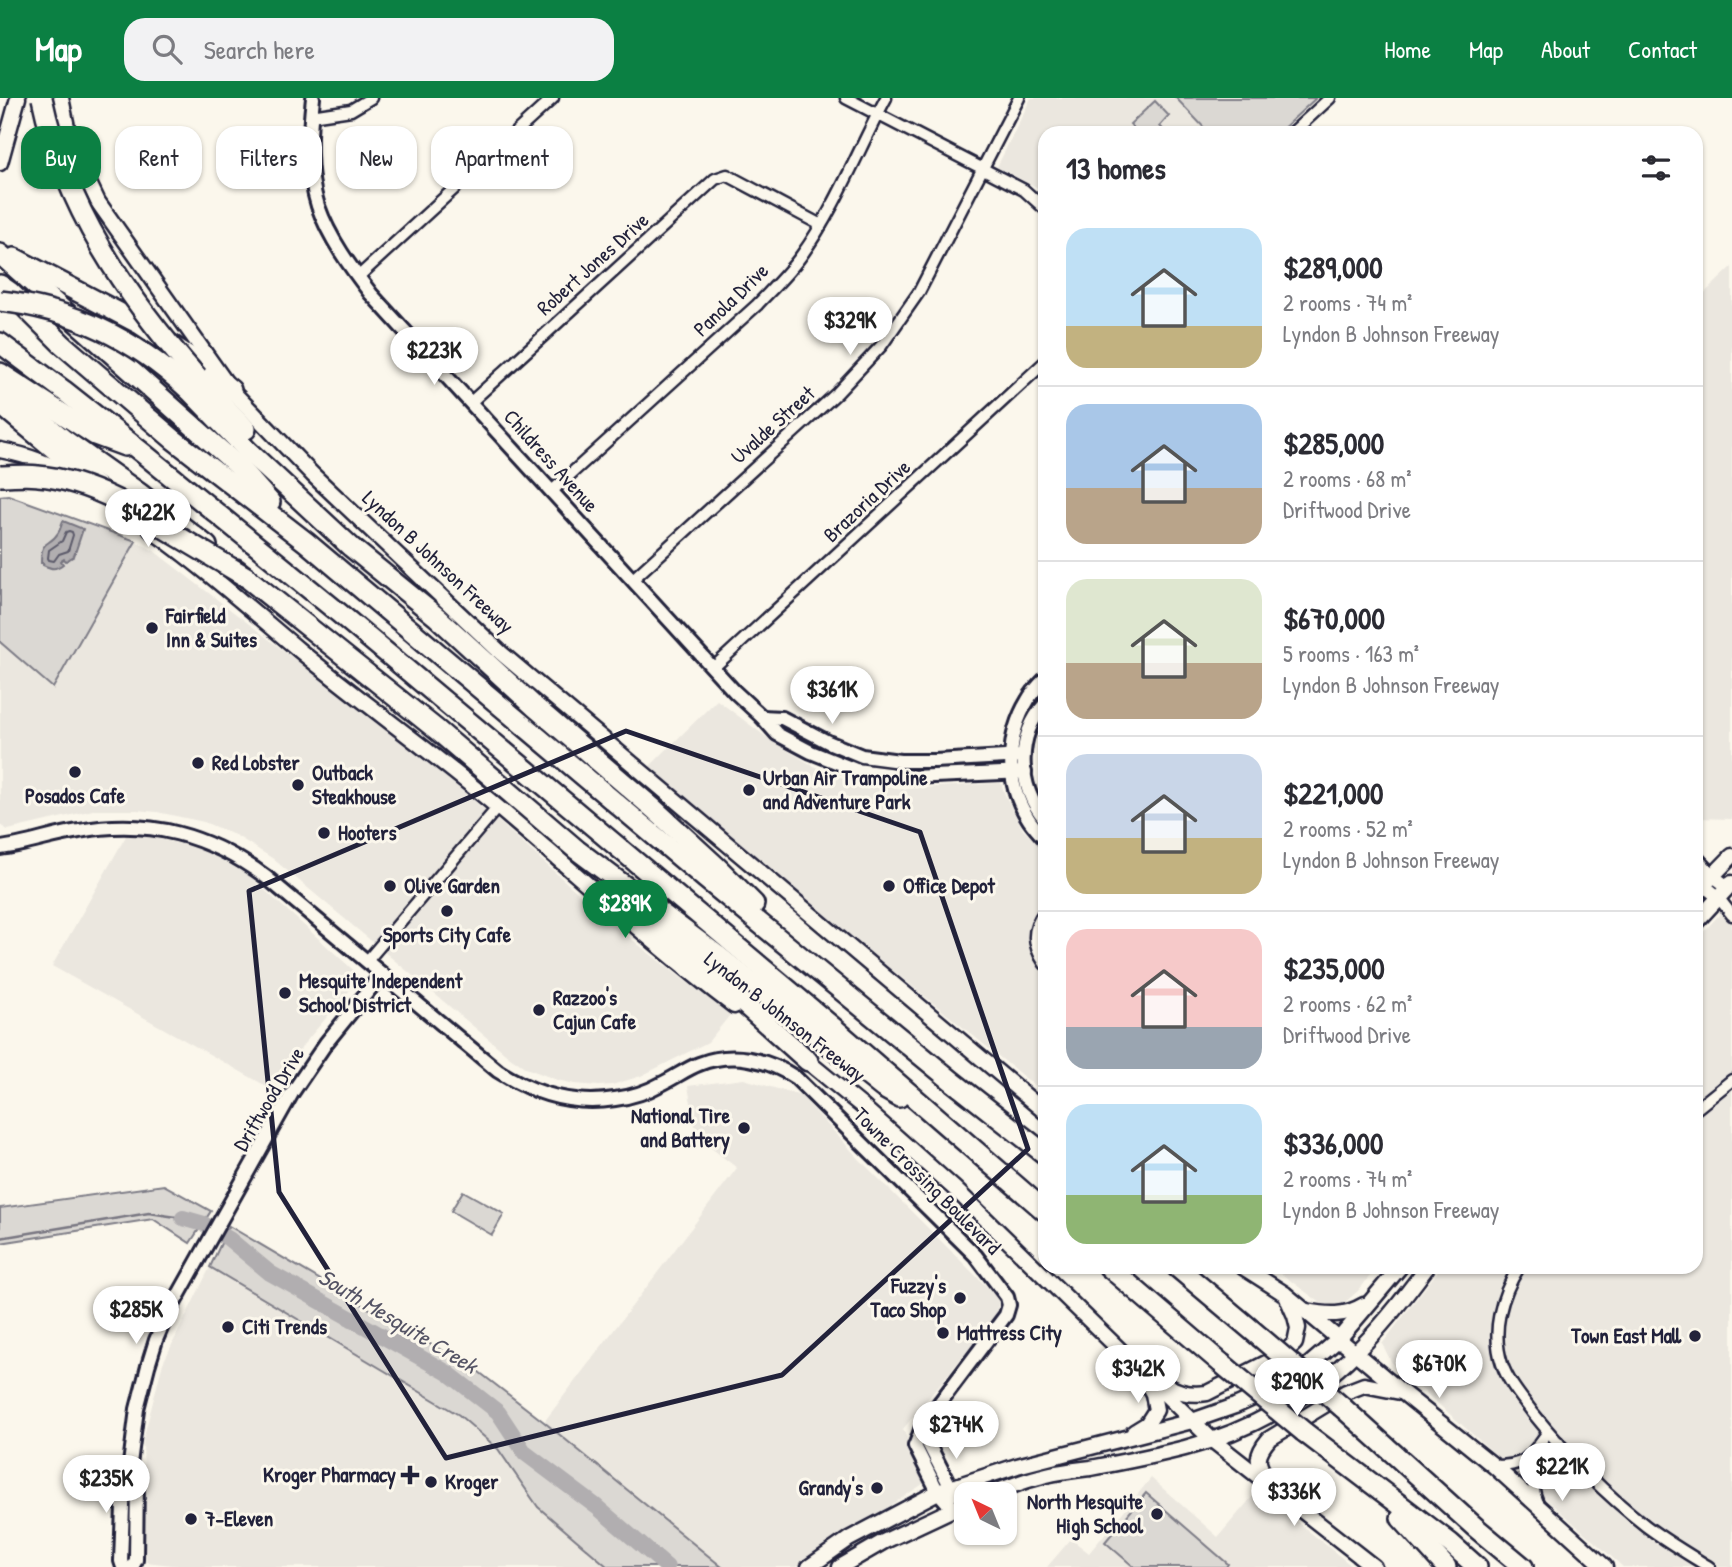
<!DOCTYPE html>
<meta charset="utf-8">
<style>
body{margin:0;font-family:"Patrick Hand",sans-serif;background:#f2f2f3;color:#2b2b33;height:100vh;display:flex;flex-direction:column;font-size:26px;white-space:nowrap}
*{box-sizing:border-box;margin:0}
p{font-size:23px;color:#7c7c81}
.icon{flex:none;width:38px;height:38px;fill:none;stroke:currentColor;stroke-width:2;stroke-linecap:round;stroke-linejoin:round}
.map{position:relative;flex:1;overflow:hidden}
.side{position:absolute;left:1038px;top:28px;width:665px;height:1148px;display:flex;flex-direction:column;background:#fff;border-radius:21px;box-shadow:0 2px 5px #0004}
.side>*{flex:none}
.hud{position:absolute;left:21px;top:28px;width:665px;height:63px;display:flex;gap:14px}
.needle{width:46px;rotate:317deg}
.buttons{position:absolute;left:954px;top:1384px;display:grid;gap:14px}
.buttons a{display:grid;place-items:center;width:63px;height:63px;border-radius:14px;background:#fff;box-shadow:0 2px 5px #0004;font-size:35px}
.price{position:absolute;translate:-50% -60px;padding:0 16px;border-radius:24px;background:#fff;color:#222;font-size:23px;line-height:46px;filter:drop-shadow(0 2px 4px #0008)}
.price::after{content:'';position:absolute;left:50%;top:42px;width:21px;height:16px;margin-left:-10px;background:inherit;clip-path:polygon(0 0,100% 0,50% 100%)}
.price.current{background:#0b8043;color:#fff}
ul{padding:0;list-style:none}
li{display:flex;align-items:center;gap:21px;height:175px;padding:0 28px}
li+li{border-top:2px solid #e1e1e2}
li span{display:grid;place-items:center;flex:none;width:196px;height:140px;border-radius:21px;color:#555}
li>.icon{margin-inline-start:auto}
span .icon{width:84px;height:84px;fill:#fffc;stroke-width:1}
li b{font-size:30px}
h2{display:flex;justify-content:space-between;align-items:center;height:84px;padding:0 28px;font-size:30px}
.pill{padding:0 24px;border-radius:21px;background:#fff;box-shadow:0 2px 5px #0004;font-size:24px;line-height:63px}
.pill.current{background:#0b8043;color:#fff}
header{display:flex;align-items:center;gap:42px;box-sizing:border-box;height:98px;padding:0 35px;background:#0b8043;color:#fff}
header strong{font-size:33px}
nav{display:flex;gap:38px;margin-inline-start:auto;font-size:24px}
.search{width:490px;height:63px;background:#f2f2f3;display:flex;align-items:center;gap:18px;box-sizing:border-box;padding:0 24px;border-radius:21px;color:#7c7c81;font-size:26px}
.map>svg:first-child{display:block}
.built{fill:#ebe7df}
.green{fill:#dbd8d3;stroke:#7e7d87;stroke-width:2}
.water{fill:#b1aeb0;stroke:#787681;stroke-width:2}
.lines{fill:none;stroke-linecap:round;stroke-linejoin:round}
.shore{stroke:#5b5a6a;stroke-width:2}
.stream{stroke:#787681;stroke-width:2.5}
.river{stroke:#b1aeb0;stroke-width:16}
.minor-casing{stroke:#22223b;stroke-width:15}
.tertiary-casing{stroke:#22223b;stroke-width:18}
.secondary-casing{stroke:#22223b;stroke-width:19}
.motorway-casing{stroke:#22223b;stroke-width:24}
.minor{stroke:#fbf7ec;stroke-width:10}
.tertiary{stroke:#fbf7ec;stroke-width:12}
.secondary{stroke:#fbf7ec;stroke-width:14}
.motorway{stroke:#fbf7ec;stroke-width:19}
.motorway-bridge-casing{stroke:#22223b;stroke-width:24;stroke-linecap:butt}
.motorway-bridge{stroke:#fbf7ec;stroke-width:19}
.marked{fill:none;stroke:#22223b;stroke-width:5;stroke-linejoin:round}
.poi-dot{fill:#22223b;stroke:#fbf7ec;stroke-width:2.5}
.labels{text-anchor:middle;stroke-width:6;stroke-linejoin:round;paint-order:stroke}
.street-label{font-size:21px;fill:#22223b;stroke:#fbf7ec}
.poi-label{font-size:21px;font-weight:bold;fill:#22223b;stroke:#fbf7ec;text-anchor:start}
.water-label{font-size:23px;font-style:italic;fill:#545364;stroke:#fbf7ec}
</style>
<header>
<strong>Map</strong>
<div class="search"><svg class="icon" aria-label="search" viewBox="0 0 24 24"><circle cx="10" cy="10" r="6"/><path d="M15 15l6 6"/></svg>Search here</div>
<nav><a>Home</a><a>Map</a><a>About</a><a>Contact</a></nav>
</header>
<div class="map">
<svg width="1732" height="1469" viewBox="0 0 1732 1469">
<rect width="100%" height="100%" fill="#fbf7ec"/>
<filter id="ink" filterUnits="userSpaceOnUse"><feTurbulence type="fractalNoise" baseFrequency=".0143" numOctaves="2"/><feDisplacementMap in="SourceGraphic" scale="14" xChannelSelector="R" yChannelSelector="G"/><feConvolveMatrix kernelMatrix="1 2 1 2 8 2 1 2 1" color-interpolation-filters="sRGB"/></filter>
<g filter="url(#ink)">
<g class="built">
<polygon points="1031,0 1176,0 1209,35 1045,35 1045,96 1042,92 997,69"/>
<polygon points="1732,169 1732,721 1696,720 1696,203"/>
<polygon points="8,397 136,443 154,453 418,656 498,723 598,813 646,853 730,917 708,944 641,978 612,987 599,988 575,986 557,982 526,970 510,959 272,760 237,738 204,724 157,714 137,712 93,712 8,732 0,727 0,398"/>
<polygon points="717,602 773,644 829,677 903,691 1001,685 1005,697 1023,732 1045,753 1045,996 646,672"/>
<polygon points="126,738 151,739 177,745 201,752 225,764 248,777 361,879 303,947 277,994 52,868"/>
<polygon points="1732,803 1732,1469 1623,1469 1392,1265 1382,1246 1441,1169 1696,1169 1696,842"/>
<polygon points="744,981 801,998 863,1065 1000,1202 995,1219 903,1331 926,1384 797,1469 722,1469 544,1324 737,1070 697,1039 688,988"/>
<polygon points="210,1169 459,1317 498,1351 538,1409 608,1469 189,1469 146,1464 143,1342 163,1265"/>
<polygon points="1272,1169 1377,1169 1359,1192 1343,1206 1322,1206"/>
<polygon points="1151,1380 1218,1439 1258,1392 1353,1469 1047,1469 1071,1441 1089,1455"/>
</g>
<g class="green">
<polygon points="1176,0 1316,0 1278,35 1209,35"/>
<polygon points="1155,3 1169,18 1160,28 1166,35 1138,35 1130,26"/>
<polygon points="8,397 136,443 53,590 0,544 0,398"/>
<polygon points="164,1087 211,1113 190,1145 153,1121 0,1145 0,1110"/>
<polygon points="463,1093 504,1116 492,1137 451,1113"/>
<polygon points="229,1128 424,1243 470,1267 544,1324 722,1469 608,1469 538,1409 498,1351 459,1317 210,1169"/>
<polygon points="1146,1395 1228,1466 1226,1469 1134,1469 1105,1444"/>
</g>
<path class="water" d="M63 423 83 431 74 458 66 463 64 461 61 463 63 466C55 472 52 471 43 467V465H41C41 439 49 450 58 435 61 431 61 427 63 423Z"/>
<g class="lines">
<polygon class="shore" points="69,433 72,434 73,437 68,453 59,456 54,463 49,462 48,460 49,452 62,443 66,434"/>
<polyline class="stream" points="0,1140 149,1115 183,1120"/>
<polyline class="river" points="183,1120 204,1126 229,1141 270,1175 448,1275 498,1314 525,1355 597,1409 667,1469"/>
<defs>
<g id="minor">
<polyline points="846,0 1024,92 1045,111"/>
<polyline points="311,18 351,12 371,0"/>
<polyline points="1292,35 1330,0"/>
<polyline points="358,179 553,0"/>
<polyline points="471,304 715,81 727,77 821,127"/>
<path d="M552 393 757 207C772 191 788 176 801 158 836 110 858 52 886 0"/>
<polyline points="633,481 837,295 882,247 919,194 1019,0"/>
<polyline points="713,570 1045,264"/>
<polyline points="1718,799 1732,817"/>
<path d="M1045 813C1031 832 1032 846 1045 866"/>
<polyline points="367,863 498,709"/>
<polyline points="1696,1011 1732,982"/>
<path d="M1519 1169C1501 1198 1491 1233 1502 1266 1508 1284 1522 1300 1533 1315 1566 1356 1605 1396 1646 1428 1666 1443 1688 1456 1709 1469"/>
<path d="M1494 1368C1528 1368 1529 1359 1548 1334"/>
<path d="M1538 1405C1525 1374 1540 1367 1558 1344"/>
</g>
<g id="tertiary">
<path d="M313 0C309 35 307 74 318 108 329 140 351 170 371 196L735 594 762 619 777 636 811 654 856 672 911 679 1025 674"/>
<path d="M1045 581C1039 587 1032 594 1028 602 1006 638 1005 684 1028 720 1032 727 1039 734 1045 741"/>
<path d="M1045 606C1016 638 1017 688 1045 721"/>
<polyline points="762,619 782,620 828,644 862,658 900,663 935,663 1023,658"/>
<path d="M0 750C27 747 52 737 79 733 149 720 209 737 266 779L498 973C534 996 572 1008 615 1001 631 999 647 994 661 986 674 980 686 971 699 966 732 953 768 961 796 980L976 1158 1007 1199 1009 1207 1006 1217 926 1323C920 1331 919 1340 915 1348L938 1394 952 1410"/>
<polyline points="1696,760 1713,778 1728,789"/>
<polyline points="1696,781 1718,799"/>
<polyline points="920,1339 927,1343 951,1390 951,1398"/>
<polyline points="130,1366 137,1381 136,1462 132,1469"/>
<polyline points="123,1469 121,1463 124,1381 130,1366 137,1311 148,1268 156,1242 164,1223 292,995 326,945 382,876"/>
</g>
<g id="secondary">
<polyline points="61,0 68,34 79,64 98,104 231,292 313,377 501,555 1045,1014"/>
<polyline points="0,65 18,0"/>
<path d="M0 352C27 357 50 365 73 380"/>
<path d="M151 432C203 469 250 511 299 552 363 605 431 653 495 707 575 774 651 845 734 908"/>
<polyline points="1696,795 1732,758"/>
<polyline points="1696,824 1732,785"/>
<polyline points="801,958 863,1009 955,1091 1212,1342 1374,1469"/>
<polyline points="1243,1169 1285,1196 1402,1294 1494,1368 1605,1469"/>
<path d="M1306 1213C1328 1217 1344 1219 1364 1207"/>
<path d="M1159 1284C1177 1293 1186 1298 1207 1295L1282 1257 1295 1245 1298 1230 1295 1218 1287 1200"/>
<polyline points="1134,1334 1147,1326 1156,1312 1153,1296 1146,1283"/>
<path d="M1268 1381C1255 1365 1256 1356 1269 1341L1346 1294 1364 1287 1400 1294"/>
<path d="M988 1396C1005 1391 1022 1383 1039 1379 1055 1374 1074 1372 1091 1370 1123 1364 1154 1358 1185 1350 1247 1334 1310 1300 1355 1255 1382 1229 1405 1199 1427 1169"/>
<polyline points="809,1469 849,1441 938,1394 1017,1368 1192,1323 1235,1308 1264,1295 1305,1270 1339,1241 1400,1169"/>
<polyline points="840,1469 883,1444 966,1405"/>
</g>
<g id="motorway">
<polyline points="0,156 237,367 270,404"/>
<polyline points="14,160 140,226 194,262 231,292"/>
<polyline points="0,187 10,194 62,246 173,341 306,444 706,781 952,983 1045,1056"/>
<polyline points="0,245 63,292 144,356 339,515 835,931 1045,1113"/>
<polyline points="0,275 95,337 125,348"/>
<polyline points="197,279 246,331"/>
<polyline points="0,288 63,341 139,395 207,448"/>
<polyline points="188,291 249,354 351,449 437,519 535,609 654,711 717,769 754,806"/>
<polyline points="0,306 65,360 103,394"/>
<polyline points="236,471 437,632 577,752 717,857 883,990 899,999"/>
<polyline points="654,825 808,963"/>
<polyline points="1109,1169 1221,1265"/>
<polyline points="1177,1169 1260,1239"/>
<polyline points="1342,1309 1475,1429 1523,1469"/>
<polyline points="1304,1334 1450,1445 1477,1469"/>
<polyline points="1401,1420 1446,1469"/>
</g>
</defs>
<use href="#minor" class="minor-casing"/>
<use href="#tertiary" class="tertiary-casing"/>
<use href="#secondary" class="secondary-casing"/>
<use href="#motorway" class="motorway-casing"/>
<use href="#minor" class="minor"/>
<use href="#tertiary" class="tertiary"/>
<use href="#secondary" class="secondary"/>
<use href="#motorway" class="motorway"/>
<defs>
<g id="motorway-bridge">
<path d="M42 0C65 109 125 197 197 279"/>
<path d="M0 203C72 211 135 241 188 291"/>
<path d="M0 378C13 378 26 376 38 378 66 380 92 390 117 402L248 480"/>
<polyline points="1260,1239 1342,1309"/>
<polyline points="1221,1265 1304,1334"/>
</g>
</defs>
<use href="#motorway-bridge" class="motorway-bridge-casing"/>
<use href="#motorway-bridge" class="motorway-bridge"/>
</g>
</g>
<path class="marked" d="M626 633 920 734 1028 1051 782 1277 446 1360 279 1094 249 793Z"/>
<g class="poi-dot">
<circle cx="152" cy="530" r="7"/>
<circle cx="198" cy="665" r="7"/>
<circle cx="75" cy="674" r="7"/>
<circle cx="298" cy="687" r="7"/>
<circle cx="749" cy="692" r="7"/>
<circle cx="324" cy="735" r="7"/>
<circle cx="390" cy="788" r="7"/>
<circle cx="889" cy="788" r="7"/>
<circle cx="447" cy="813" r="7"/>
<circle cx="285" cy="895" r="7"/>
<circle cx="539" cy="912" r="7"/>
<circle cx="744" cy="1030" r="7"/>
<circle cx="960" cy="1200" r="7"/>
<circle cx="228" cy="1229" r="7"/>
<circle cx="943" cy="1235" r="7"/>
<circle cx="1695" cy="1238" r="7"/>
<path d="M406.5 1366.5h7v7h7v7h-7v7h-7v-7h-7v-7h7z"/>
<circle cx="431" cy="1384" r="7"/>
<circle cx="877" cy="1390" r="7"/>
<circle cx="1157" cy="1416" r="7"/>
<circle cx="191" cy="1421" r="7"/>
</g>
<g class="labels">
<g class="street-label">
<text transform="translate(593 166) rotate(-42)" y="7">Robert Jones Drive</text>
<text transform="translate(731 202) rotate(-44)" y="7">Panola Drive</text>
<text transform="translate(773 327) rotate(-42)" y="7">Uvalde Street</text>
<text transform="translate(551 363) rotate(48)" y="7">Childress Avenue</text>
<text transform="translate(867 403) rotate(-43)" y="7">Brazoria Drive</text>
<text transform="translate(438 464) rotate(43)" y="7">Lyndon B Johnson Freeway</text>
<text transform="translate(785 919) rotate(38)" y="7">Lyndon B Johnson Freeway</text>
<text transform="translate(269 1001) rotate(-59)" y="7">Driftwood Drive</text>
<text transform="translate(927 1083) rotate(45)" y="7">Towne Crossing Boulevard</text>
</g>
<g class="poi-label">
<text x="166" y="525">Fairfield<tspan x="166" dy="24">Inn &amp; Suites</tspan></text>
<text x="212" y="672">Red Lobster</text>
<text x="312" y="682">Outback<tspan x="312" dy="24">Steakhouse</tspan></text>
<text x="763" y="687">Urban Air Trampoline<tspan x="763" dy="24">and Adventure Park</tspan></text>
<text x="75" y="705" text-anchor="middle">Posados Cafe</text>
<text x="338" y="742">Hooters</text>
<text x="404" y="795">Olive Garden</text>
<text x="903" y="795">Office Depot</text>
<text x="447" y="844" text-anchor="middle">Sports City Cafe</text>
<text x="299" y="890">Mesquite Independent<tspan x="299" dy="24">School District</tspan></text>
<text x="553" y="907">Razzoo's<tspan x="553" dy="24">Cajun Cafe</tspan></text>
<text x="730" y="1025" text-anchor="end">National Tire<tspan x="730" dy="24">and Battery</tspan></text>
<text x="946" y="1195" text-anchor="end">Fuzzy's<tspan x="946" dy="24">Taco Shop</tspan></text>
<text x="242" y="1236">Citi Trends</text>
<text x="957" y="1242">Mattress City</text>
<text x="1681" y="1245" text-anchor="end">Town East Mall</text>
<text x="396" y="1384" text-anchor="end">Kroger Pharmacy</text>
<text x="445" y="1391">Kroger</text>
<text x="863" y="1397" text-anchor="end">Grandy's</text>
<text x="1143" y="1411" text-anchor="end">North Mesquite<tspan x="1143" dy="24">High School</tspan></text>
<text x="205" y="1428">7-Eleven</text>
</g>
<g class="water-label">
<text transform="translate(398 1223) rotate(31)" y="8">South Mesquite Creek</text>
</g>
</g>
</svg>
<div class="buttons">
<a><svg class="needle" viewBox="-14 -14 28 28"><path d="M0-13l5 13h-10z" fill="#e53935"/><path d="M0 13l5-13h-10z" fill="#7c7c81"/></svg></a>
</div>
<b class="price" style="left:850px;top:259px">$329K</b>
<b class="price" style="left:434px;top:289px">$223K</b>
<b class="price" style="left:148px;top:451px">$422K</b>
<b class="price" style="left:832px;top:628px">$361K</b>
<b class="price current" style="left:625px;top:842px">$289K</b>
<b class="price" style="left:136px;top:1248px">$285K</b>
<b class="price" style="left:1439px;top:1302px">$670K</b>
<b class="price" style="left:1138px;top:1307px">$342K</b>
<b class="price" style="left:1297px;top:1320px">$290K</b>
<b class="price" style="left:956px;top:1363px">$274K</b>
<b class="price" style="left:1562px;top:1405px">$221K</b>
<b class="price" style="left:106px;top:1417px">$235K</b>
<b class="price" style="left:1294px;top:1430px">$336K</b>
<div class="hud">
<a class="pill current">Buy</a>
<a class="pill">Rent</a>
<a class="pill">Filters</a>
<a class="pill">New</a>
<a class="pill">Apartment</a>
</div>
<section class="side">
<h2>13 homes<svg class="icon" aria-label="filters" viewBox="0 0 24 24"><path d="M4 7h16M4 17h16"/><circle cx="9" cy="7" r="2"/><circle cx="15" cy="17" r="2"/></svg></h2>
<ul>
<li><span style="background:linear-gradient(#bfe0f5 70%,#c2b280 0)"><svg class="icon" aria-label="home" viewBox="0 0 24 24"><path d="M3 11l9-7 9 7M6 9v11h12V9"/></svg></span><div><b>$289,000</b><p>2 rooms · 74 m²</p><p>Lyndon B Johnson Freeway</p></div></li>
<li><span style="background:linear-gradient(#a9c7e8 60%,#b9a48a 0)"><svg class="icon" aria-label="home" viewBox="0 0 24 24"><path d="M3 11l9-7 9 7M6 9v11h12V9"/></svg></span><div><b>$285,000</b><p>2 rooms · 68 m²</p><p>Driftwood Drive</p></div></li>
<li><span style="background:linear-gradient(#dfe7d0 60%,#b9a48a 0)"><svg class="icon" aria-label="home" viewBox="0 0 24 24"><path d="M3 11l9-7 9 7M6 9v11h12V9"/></svg></span><div><b>$670,000</b><p>5 rooms · 163 m²</p><p>Lyndon B Johnson Freeway</p></div></li>
<li><span style="background:linear-gradient(#c9d6e8 60%,#c2b280 0)"><svg class="icon" aria-label="home" viewBox="0 0 24 24"><path d="M3 11l9-7 9 7M6 9v11h12V9"/></svg></span><div><b>$221,000</b><p>2 rooms · 52 m²</p><p>Lyndon B Johnson Freeway</p></div></li>
<li><span style="background:linear-gradient(#f6c9c9 70%,#9aa5b1 0)"><svg class="icon" aria-label="home" viewBox="0 0 24 24"><path d="M3 11l9-7 9 7M6 9v11h12V9"/></svg></span><div><b>$235,000</b><p>2 rooms · 62 m²</p><p>Driftwood Drive</p></div></li>
<li><span style="background:linear-gradient(#bfe0f5 65%,#8fb573 0)"><svg class="icon" aria-label="home" viewBox="0 0 24 24"><path d="M3 11l9-7 9 7M6 9v11h12V9"/></svg></span><div><b>$336,000</b><p>2 rooms · 74 m²</p><p>Lyndon B Johnson Freeway</p></div></li>
</ul>
</section>
</div>
